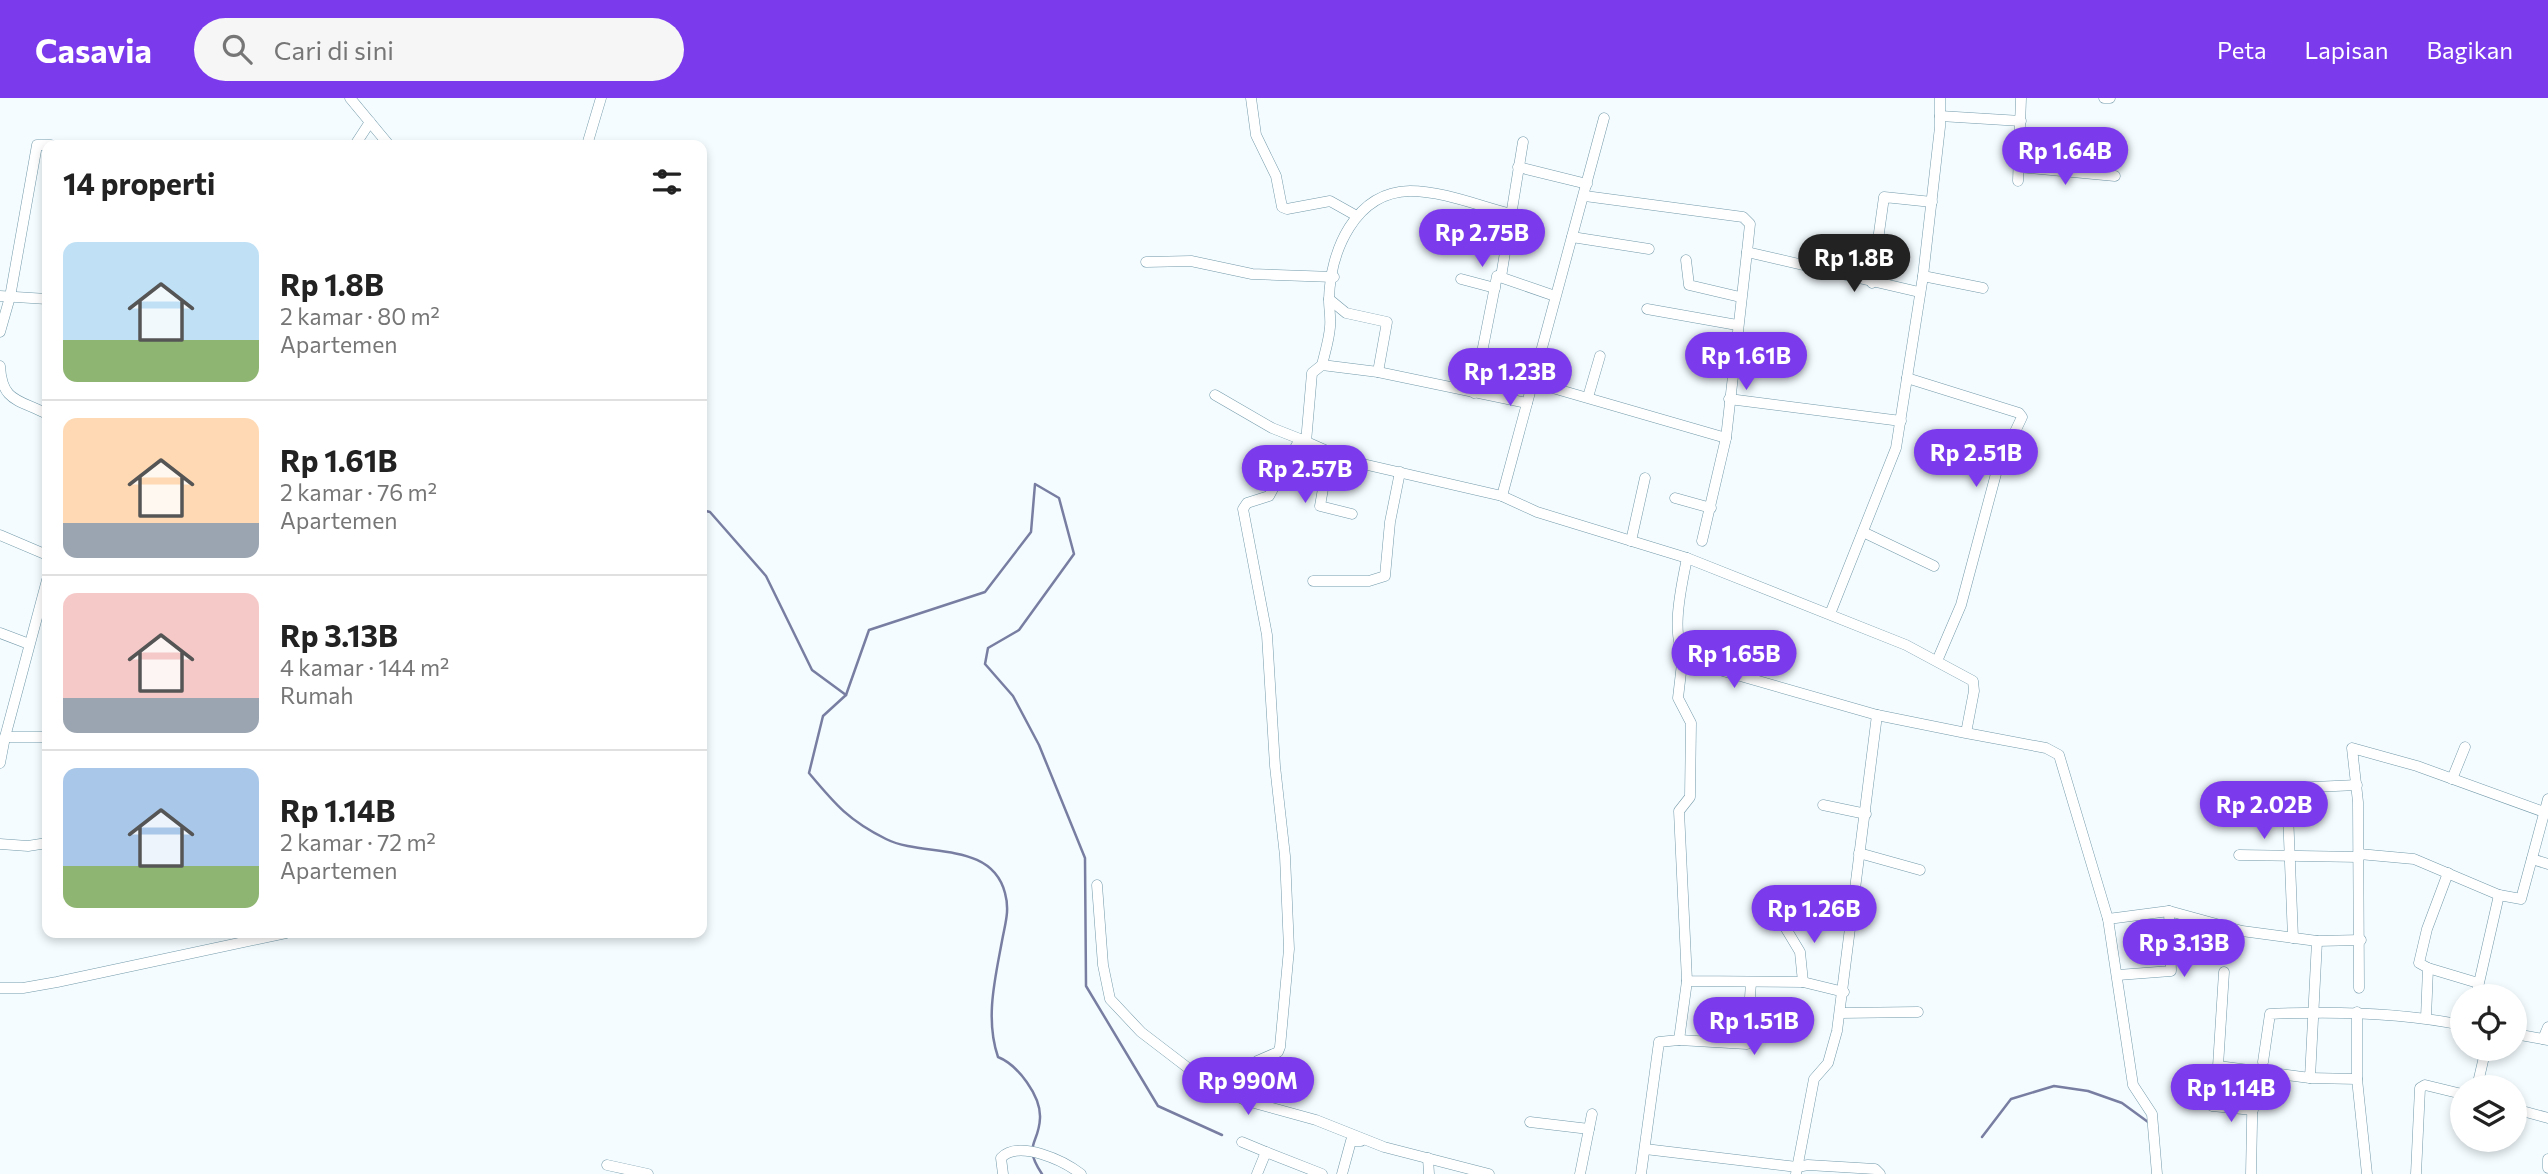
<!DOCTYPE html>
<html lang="id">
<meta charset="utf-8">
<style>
body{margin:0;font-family:Commissioner,sans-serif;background:#f6f6f6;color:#222;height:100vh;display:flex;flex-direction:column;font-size:26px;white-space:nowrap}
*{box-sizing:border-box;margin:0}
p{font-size:23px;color:#767676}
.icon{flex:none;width:38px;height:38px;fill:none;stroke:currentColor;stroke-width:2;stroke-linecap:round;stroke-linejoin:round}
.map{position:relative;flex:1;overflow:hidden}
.panel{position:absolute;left:42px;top:42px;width:665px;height:798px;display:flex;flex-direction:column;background:#fff;border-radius:14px;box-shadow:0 4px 10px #0003}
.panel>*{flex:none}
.tools{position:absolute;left:2450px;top:886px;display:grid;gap:14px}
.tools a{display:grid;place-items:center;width:77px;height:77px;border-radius:50%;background:#fff;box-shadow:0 4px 10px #0003;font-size:35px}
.price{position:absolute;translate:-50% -60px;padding:0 16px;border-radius:24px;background:#7c3aed;color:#fff;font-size:23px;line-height:46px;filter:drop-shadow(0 2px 4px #0008)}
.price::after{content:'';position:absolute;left:50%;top:42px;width:21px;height:16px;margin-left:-10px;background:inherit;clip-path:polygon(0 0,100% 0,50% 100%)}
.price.on{background:#222;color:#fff}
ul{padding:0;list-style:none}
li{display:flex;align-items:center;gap:21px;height:175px;padding:0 21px}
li+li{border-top:2px solid #e0e0e0}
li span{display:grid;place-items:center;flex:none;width:196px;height:140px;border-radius:14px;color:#555}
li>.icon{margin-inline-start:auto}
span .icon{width:84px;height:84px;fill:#fffc;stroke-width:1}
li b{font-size:30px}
h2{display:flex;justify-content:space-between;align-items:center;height:84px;padding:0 21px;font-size:30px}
header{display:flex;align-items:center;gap:42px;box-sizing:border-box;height:98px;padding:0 35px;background:#7c3aed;color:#fff}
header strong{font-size:33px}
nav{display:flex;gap:38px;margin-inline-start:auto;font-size:24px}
.search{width:490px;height:63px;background:#f6f6f6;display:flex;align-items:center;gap:18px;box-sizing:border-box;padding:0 24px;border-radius:38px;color:#767676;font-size:26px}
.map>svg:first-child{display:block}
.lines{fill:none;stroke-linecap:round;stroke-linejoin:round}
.stream{stroke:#787ea1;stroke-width:2.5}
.minor-casing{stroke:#739aaa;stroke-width:11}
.minor{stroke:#fff;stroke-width:10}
</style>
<header>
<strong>Casavia</strong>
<div class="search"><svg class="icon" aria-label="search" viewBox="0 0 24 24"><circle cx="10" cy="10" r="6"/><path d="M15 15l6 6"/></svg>Cari di sini</div>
<nav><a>Peta</a><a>Lapisan</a><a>Bagikan</a></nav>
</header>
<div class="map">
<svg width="2548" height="1076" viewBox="0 0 2548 1076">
<rect width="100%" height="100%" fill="#f4fcff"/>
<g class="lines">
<g class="stream">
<polyline points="702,412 710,414 766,478 812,572 846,597 869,532 985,494 1031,434 1035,386 1059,400 1074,456 1019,532 988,550 985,566 1013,598 1039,647 1085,760 1086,888 1158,1008 1222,1037"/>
<path d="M846 597 823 618 809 675C835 706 848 722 886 741 924 760 991 742 1005 795 1010 813 1005 826 1002 843 995 881 985 921 998 959 1018 967 1041 998 1040 1020 1039 1047 1022 1046 1042 1076"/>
<polyline points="1982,1039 2011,1001 2054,988 2088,993 2122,1005 2148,1024"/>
</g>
<defs>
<g id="minor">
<polyline points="350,0 389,47"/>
<polyline points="1251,0 1256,37 1276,78 1282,109 1287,111 1330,103 1355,117"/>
<polyline points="2104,0 2110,0"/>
<polyline points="1940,18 2021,23"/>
<polyline points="1604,20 1502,398 1537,414 1687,460"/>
<polyline points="355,47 370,24"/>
<polyline points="587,47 601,0"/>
<polyline points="1518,69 1587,86"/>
<polyline points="2018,69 2115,78"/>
<polyline points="2018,83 2021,0"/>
<polyline points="1585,98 1743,119 1750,126 1747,154"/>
<polyline points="1572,139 1649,151"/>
<polyline points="1686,162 1689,187 1740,199"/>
<polyline points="1146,164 1191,163 1252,176 1334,179"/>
<polyline points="1923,178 1983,190"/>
<polyline points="1501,179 1523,44"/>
<polyline points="1461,181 1495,190"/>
<polyline points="1872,185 1884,99 1932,104"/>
<polyline points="0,198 47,201"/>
<polyline points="1329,201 1346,215 1387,224 1378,274"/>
<polyline points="1647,211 1737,227"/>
<polyline points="0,234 10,199 37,47 51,47"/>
<path d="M1322 267C1325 254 1329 242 1330 229 1331 220 1329 211 1329 202 1330 153 1355 94 1410 93 1443 93 1479 108 1511 116"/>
<path d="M0 268C2 304 18 301 47 316"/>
<polyline points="1907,280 2019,315 2022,319 1997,372 1961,507 1937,563"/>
<polyline points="1532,284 1726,340"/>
<polyline points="1474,295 1497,178 1555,198"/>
<polyline points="1215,297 1272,330 1300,341"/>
<polyline points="1588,299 1600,258"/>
<polyline points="1729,301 1901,323"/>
<polyline points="1306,344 1312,275 1322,267 1378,274 1527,305"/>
<polyline points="1329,356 1320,408 1352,416"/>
<polyline points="1675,400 1711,410"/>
<polyline points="1863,434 1934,468"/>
<polyline points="0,437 47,457"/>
<polyline points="1631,443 1645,380"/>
<polyline points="1702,443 1726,340 1747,154 1919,194"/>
<polyline points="47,482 5,639 47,639"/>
<polyline points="1313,483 1369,483 1385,478 1390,424 1400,374"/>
<polyline points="1830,516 1896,350 1923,178 1940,29 1940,0"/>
<polyline points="0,535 29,546"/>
<polyline points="1683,557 1678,600 1691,625 1690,699 1679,713 1687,883 1803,884 1844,894"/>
<path d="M1966 635 1877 617 1688 563C1668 542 1682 486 1687 460L1906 547 1973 583 1974 593 1966 635 2046 650 2059 657 2108 821 2133 987 2152 1016 2157 1076"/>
<polyline points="0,665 5,639"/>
<polyline points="2452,681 2465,649"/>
<polyline points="2287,690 2293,840"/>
<polyline points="2236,699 2272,691 2357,687"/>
<polyline points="1823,707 1866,716"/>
<polyline points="0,746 28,748 47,745"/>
<polyline points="1859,755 1920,772"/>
<polyline points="2359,756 2414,761 2499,797 2521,801 2548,701"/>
<polyline points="2239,757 2359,759"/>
<polyline points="2532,761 2548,766"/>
<polyline points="1097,787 1103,867 1110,901 1141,934 1205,983 1247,1003"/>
<polyline points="2108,821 2169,813 2242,833 2317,843 2361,842"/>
<polyline points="1782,824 1800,854 1803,884"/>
<polyline points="2428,870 2478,885"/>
<polyline points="2224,874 2218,968 2310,980 2317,843"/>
<polyline points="2118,877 2171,873 2169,813"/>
<polyline points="0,890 23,890 57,884 286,835"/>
<polyline points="2359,890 2358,704 2352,650 2417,668 2544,714"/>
<polyline points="2476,898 2499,797"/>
<polyline points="2357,914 2357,981 2367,1076"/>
<polyline points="1840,915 1918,914"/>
<polyline points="2426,920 2428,870 2419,865 2427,831 2448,775"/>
<polyline points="2515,936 2548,942"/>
<polyline points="2543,941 2548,929"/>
<polyline points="1679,942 1747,946 1751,884"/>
<path d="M2263 964 2270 916C2334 913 2398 914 2462 927"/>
<polyline points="2310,980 2357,981"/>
<polyline points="2477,989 2486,950"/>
<polyline points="2212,1008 2253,1012"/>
<polyline points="2515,1011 2548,1020"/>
<polyline points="1530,1024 1589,1031"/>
<polyline points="1242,1044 1266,1054"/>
<polyline points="1645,1051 1797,1069 1808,1067 1875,1071 1880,1076"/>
<polyline points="1428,1060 1429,1076"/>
<polyline points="2548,1061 2548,1070"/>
<polyline points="607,1067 648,1076"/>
<path d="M1003 1076 1001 1060C1019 1041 1064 1063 1081 1076"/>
<polyline points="1257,1076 1266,1054 1322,1076"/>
<polyline points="1342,1076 1351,1043 1361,1043"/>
<polyline points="1489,1076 1384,1049 1316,1022 1247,1003 1257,963 1278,954 1280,949 1289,851 1285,758 1275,668 1267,537 1243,411 1247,405 1269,398 1300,341 1350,363 1502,398"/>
<polyline points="1580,1076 1592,1016"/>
<polyline points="1641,1076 1659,944 1679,942 1687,883"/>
<polyline points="1796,1076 1814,981 1828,965 1837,933 1877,617"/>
<polyline points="2251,1076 2253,973"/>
<polyline points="2416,1076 2420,990 2425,987 2462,996"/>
</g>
</defs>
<use href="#minor" class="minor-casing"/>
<use href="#minor" class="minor"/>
</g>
</svg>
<div class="tools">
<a><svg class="icon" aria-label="locate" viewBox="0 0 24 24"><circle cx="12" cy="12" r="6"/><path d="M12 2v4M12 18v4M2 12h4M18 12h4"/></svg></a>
<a><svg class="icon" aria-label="layers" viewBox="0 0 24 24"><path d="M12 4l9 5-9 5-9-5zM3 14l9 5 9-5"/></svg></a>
</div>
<b class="price" style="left:2065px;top:89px">Rp 1.64B</b>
<b class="price" style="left:1482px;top:171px">Rp 2.75B</b>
<b class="price on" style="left:1854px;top:196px">Rp 1.8B</b>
<b class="price" style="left:1746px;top:294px">Rp 1.61B</b>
<b class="price" style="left:1510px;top:310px">Rp 1.23B</b>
<b class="price" style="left:1976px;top:391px">Rp 2.51B</b>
<b class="price" style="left:1305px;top:407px">Rp 2.57B</b>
<b class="price" style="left:1734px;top:592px">Rp 1.65B</b>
<b class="price" style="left:2264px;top:743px">Rp 2.02B</b>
<b class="price" style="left:1814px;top:847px">Rp 1.26B</b>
<b class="price" style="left:2184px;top:881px">Rp 3.13B</b>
<b class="price" style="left:1754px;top:959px">Rp 1.51B</b>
<b class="price" style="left:1248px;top:1019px">Rp 990M</b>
<b class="price" style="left:2231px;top:1026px">Rp 1.14B</b>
<section class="panel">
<h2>14 properti<svg class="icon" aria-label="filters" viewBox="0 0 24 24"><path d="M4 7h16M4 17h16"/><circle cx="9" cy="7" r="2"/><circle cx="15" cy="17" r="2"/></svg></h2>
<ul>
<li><span style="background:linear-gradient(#bfe0f5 70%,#8fb573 0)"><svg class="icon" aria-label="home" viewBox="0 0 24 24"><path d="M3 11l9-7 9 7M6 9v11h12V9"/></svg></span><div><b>Rp 1.8B</b><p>2 kamar · 80 m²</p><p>Apartemen</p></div></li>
<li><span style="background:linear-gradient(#ffd9b3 75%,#9aa5b1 0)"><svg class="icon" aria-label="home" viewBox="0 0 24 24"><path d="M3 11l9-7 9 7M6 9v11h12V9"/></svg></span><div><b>Rp 1.61B</b><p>2 kamar · 76 m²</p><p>Apartemen</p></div></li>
<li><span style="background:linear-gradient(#f6c9c9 75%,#9aa5b1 0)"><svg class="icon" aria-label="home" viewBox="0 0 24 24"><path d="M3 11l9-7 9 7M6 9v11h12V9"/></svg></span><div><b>Rp 3.13B</b><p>4 kamar · 144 m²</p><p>Rumah</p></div></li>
<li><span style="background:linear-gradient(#a9c7e8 70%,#8fb573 0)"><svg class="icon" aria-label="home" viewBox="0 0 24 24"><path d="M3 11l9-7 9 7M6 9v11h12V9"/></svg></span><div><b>Rp 1.14B</b><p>2 kamar · 72 m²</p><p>Apartemen</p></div></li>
</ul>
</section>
</div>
